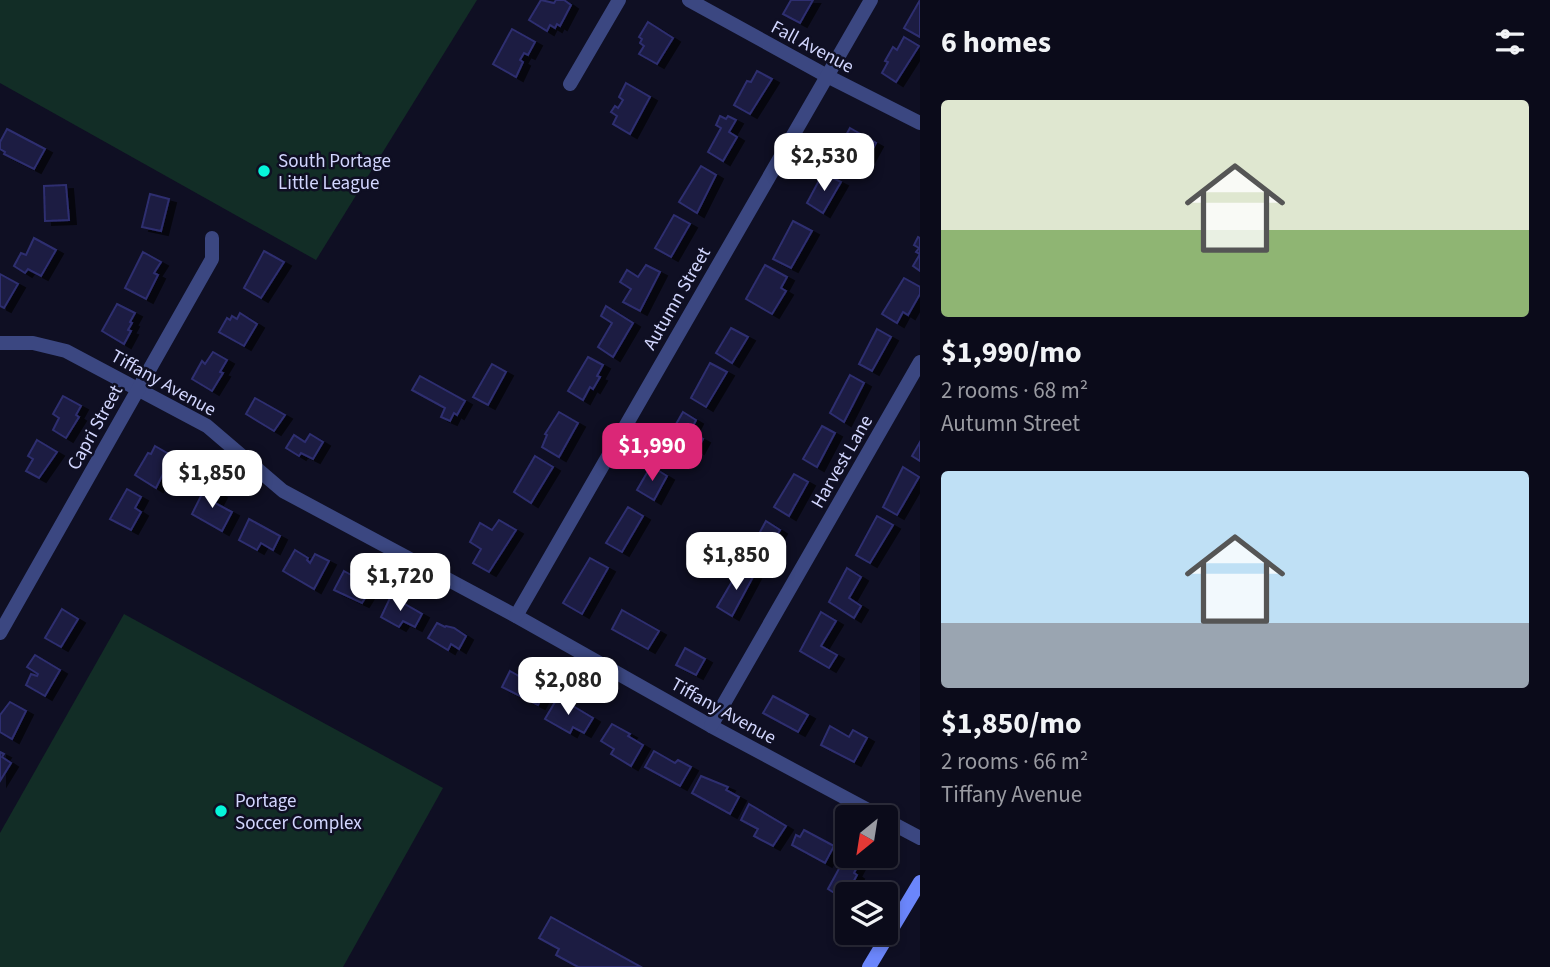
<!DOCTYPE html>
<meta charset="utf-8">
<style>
body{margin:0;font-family:"Source Sans 3",sans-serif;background:#191927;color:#f1f3f6;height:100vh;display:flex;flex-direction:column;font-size:26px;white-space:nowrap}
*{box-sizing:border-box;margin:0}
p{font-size:23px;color:#9a9ba2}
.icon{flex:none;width:38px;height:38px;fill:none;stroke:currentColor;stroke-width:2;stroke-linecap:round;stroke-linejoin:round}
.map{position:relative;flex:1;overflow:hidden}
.details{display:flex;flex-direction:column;background:#0b0b1a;width:630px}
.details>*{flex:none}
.needle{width:46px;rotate:210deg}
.controls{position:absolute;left:835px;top:805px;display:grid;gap:14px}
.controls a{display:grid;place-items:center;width:63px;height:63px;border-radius:7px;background:#0b0b1a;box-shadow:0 4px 10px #0003,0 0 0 2px #2b2b39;font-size:35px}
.price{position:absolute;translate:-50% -60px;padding:0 16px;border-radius:14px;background:#fff;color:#222;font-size:23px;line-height:46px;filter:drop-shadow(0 2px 4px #0008)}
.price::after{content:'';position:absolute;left:50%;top:42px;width:21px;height:16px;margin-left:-10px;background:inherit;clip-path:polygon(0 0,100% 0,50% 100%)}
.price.on{background:#db2777;color:#fff}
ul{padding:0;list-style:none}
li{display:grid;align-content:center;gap:14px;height:371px;padding:0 21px}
li span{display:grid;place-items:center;height:217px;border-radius:7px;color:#555}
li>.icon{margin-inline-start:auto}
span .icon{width:126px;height:126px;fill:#fffc;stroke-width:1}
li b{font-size:30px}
h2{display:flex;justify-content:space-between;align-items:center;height:84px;padding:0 21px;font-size:30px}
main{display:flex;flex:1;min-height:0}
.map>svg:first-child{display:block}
.park{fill:#122d26}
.building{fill:#1b1b43;stroke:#2e2f6f;stroke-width:2;filter:url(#shadow)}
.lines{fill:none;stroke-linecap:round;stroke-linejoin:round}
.street{stroke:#3b4781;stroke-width:14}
.secondary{stroke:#6b86fb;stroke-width:14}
.poi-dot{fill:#06f5da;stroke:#0f0f23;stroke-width:2.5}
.labels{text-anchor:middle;stroke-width:5;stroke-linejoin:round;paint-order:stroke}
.street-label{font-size:19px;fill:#d2d6fe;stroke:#0f0f23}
.poi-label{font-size:19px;fill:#d2d6fe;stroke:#0f0f23;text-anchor:start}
</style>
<main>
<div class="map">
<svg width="920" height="967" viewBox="0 0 920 967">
<defs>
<filter id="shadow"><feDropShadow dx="7" dy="4" stdDeviation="0" flood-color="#0009"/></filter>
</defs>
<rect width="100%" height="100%" fill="#0f0f23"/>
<g class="park">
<polygon points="0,0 477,0 316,260 0,83"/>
<polygon points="124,614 443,788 343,967 0,967 0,833"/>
</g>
<g class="building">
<polygon points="541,0 554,3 556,0 564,0 571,5 560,26 557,24 555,28 550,25 547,31 529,20"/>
<polygon points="791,0 813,0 800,23 783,14"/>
<polygon points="920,0 920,37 904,28"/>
<polygon points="648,22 673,38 657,64 639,54 644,46 640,43 642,39 639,37"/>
<polygon points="512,29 535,42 528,55 524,53 520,60 523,62 516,77 493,64"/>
<polygon points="904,37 919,46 896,82 882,73 888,62 885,61 893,47 897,50"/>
<polygon points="757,71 772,79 750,114 734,105 747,81 751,82"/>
<polygon points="626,83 650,97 630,134 613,124 617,116 611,112 615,106 618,108 623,100 619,97"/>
<polygon points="720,116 726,119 728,116 736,120 729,132 737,137 723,161 708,152 721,128 716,125"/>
<polygon points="850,128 876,143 860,172 834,157"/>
<polygon points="7,129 45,149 34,169 4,154 5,152 0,149 0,142"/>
<polygon points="701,166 716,175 697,213 679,202"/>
<polygon points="823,173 841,182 823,213 807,203"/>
<polygon points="66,185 69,220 45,221 44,186"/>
<polygon points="150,194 169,199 161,231 142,227"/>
<polygon points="674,215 690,224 671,257 655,248"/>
<polygon points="793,221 812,231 791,268 773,259"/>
<polygon points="918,237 920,238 920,271 913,266 920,254 916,252 919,248 914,245"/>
<polygon points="34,238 56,250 41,276 28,269 25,273 14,266 21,253 26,255"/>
<polygon points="264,251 284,262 261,298 244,288"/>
<polygon points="143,252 161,262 154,273 158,275 146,299 125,288"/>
<polygon points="646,265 660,272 640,311 623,302 631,289 620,282 627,270 638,277"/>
<polygon points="765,265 787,277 781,288 786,291 772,314 746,299"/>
<polygon points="0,274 18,284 4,308 0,306"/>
<polygon points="904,278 920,287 920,294 908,315 903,312 897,323 882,314"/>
<polygon points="117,304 135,313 130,322 132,323 128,330 131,331 124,344 102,331"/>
<polygon points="606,306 633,323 613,357 598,347 612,323 601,316"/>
<polygon points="240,313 257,324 244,346 219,332 227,318 230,320 232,316 237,319"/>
<polygon points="731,328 748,337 732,363 716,353"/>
<polygon points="877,329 891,337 872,371 859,364"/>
<polygon points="213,352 227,360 220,372 223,373 212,391 192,379 202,361 205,364"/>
<polygon points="588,357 603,365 597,376 600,377 593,389 590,387 583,400 568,391"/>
<polygon points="710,363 727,372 706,407 691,398"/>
<polygon points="492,364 506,372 488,405 473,397"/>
<polygon points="850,375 864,383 844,422 830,413"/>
<polygon points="420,376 465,401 457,415 454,413 450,421 441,417 445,408 412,390"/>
<polygon points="63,396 81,406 76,415 79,417 66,438 53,430 59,418 53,414"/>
<polygon points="255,398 285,415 274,431 246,414"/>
<polygon points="559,412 578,423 559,457 542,447 547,435 545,434"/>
<polygon points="683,412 696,420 690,432 703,439 697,450 686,443 678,456 663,447"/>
<polygon points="822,426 835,433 817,467 803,459"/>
<polygon points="310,434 323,442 313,459 301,453 299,456 286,448 294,435 305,442"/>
<polygon points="37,440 57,452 39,478 26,471 33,459 28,456"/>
<polygon points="920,442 920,461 912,456"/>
<polygon points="155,446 172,456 156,488 135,475 148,453 151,454"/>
<polygon points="535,456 553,467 531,503 514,492"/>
<polygon points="651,466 667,476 654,500 637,490"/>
<polygon points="903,467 919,477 897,515 883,507"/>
<polygon points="794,474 808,482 789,516 774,507"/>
<polygon points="206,486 220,494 215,503 232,512 222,531 192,514"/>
<polygon points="127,489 141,497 135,508 141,512 131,530 110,519"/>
<polygon points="628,507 643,516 622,552 606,543"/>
<polygon points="877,516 893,525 870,563 856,555"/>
<polygon points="249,519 280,536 273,550 261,543 257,550 239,540"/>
<polygon points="499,520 516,530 489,572 473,563 481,549 470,542 480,523 492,530"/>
<polygon points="766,521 780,530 760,563 747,556"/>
<polygon points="295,550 308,558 307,560 310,563 315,554 329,561 314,589 283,571"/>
<polygon points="590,558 608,568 582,614 563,603"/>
<polygon points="740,568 754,575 732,616 717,607"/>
<polygon points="847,568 861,577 849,598 861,606 854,618 829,602"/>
<polygon points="344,571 360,580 359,584 370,590 362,603 334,590"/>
<polygon points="391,596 422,614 415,627 403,621 399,627 381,617"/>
<polygon points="62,609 78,619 61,647 45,638"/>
<polygon points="622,610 659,631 648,649 612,629"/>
<polygon points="821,612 836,621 821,646 837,655 829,668 800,651"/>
<polygon points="437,623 445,627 446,626 454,628 466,636 459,649 451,644 448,650 428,638"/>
<polygon points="685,648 705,659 696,675 676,665"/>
<polygon points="35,655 60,670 45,696 26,685 31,674 37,676 38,674 27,667"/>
<polygon points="510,671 519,676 520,674 547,688 538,705 502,687"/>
<polygon points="773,696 808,715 798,732 763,713"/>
<polygon points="558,697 593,718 584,733 573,727 570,733 545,719"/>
<polygon points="10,702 26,711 12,739 0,732 0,715"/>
<polygon points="612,724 630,734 628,736 643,745 631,766 611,754 614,749 601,741"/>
<polygon points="830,726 849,737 853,730 867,738 854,762 821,745"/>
<polygon points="654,751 675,763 678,760 691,767 680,786 645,767"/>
<polygon points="0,752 4,754 2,757 11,763 0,781"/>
<polygon points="701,776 728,787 726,790 739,797 730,814 692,793"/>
<polygon points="749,804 786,826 773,846 754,836 758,829 741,820"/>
<polygon points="804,830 834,846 825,863 792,845 796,835 800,837"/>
<polygon points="847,854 863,856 854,873 857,875 844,899 828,889"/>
<polygon points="551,917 641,967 578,967 556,955 559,949 539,938"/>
</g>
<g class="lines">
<g class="street">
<polyline points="689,0 827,76 920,123"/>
<polyline points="570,84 619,0"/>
<polyline points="0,343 33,343 66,351 207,426 283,491 516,616 711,726 881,817"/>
<polyline points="516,616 871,0"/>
<polyline points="0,633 212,259 212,238"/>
<polyline points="711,726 920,362"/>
<polyline points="886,820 920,838"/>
</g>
<polyline class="secondary" points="869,967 920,882"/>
</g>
<g class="poi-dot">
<circle cx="264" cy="171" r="7"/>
<circle cx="221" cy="811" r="7"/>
</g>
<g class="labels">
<g class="street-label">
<text transform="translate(813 46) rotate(28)" y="7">Fall Avenue</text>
<text transform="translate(676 298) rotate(-60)" y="7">Autumn Street</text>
<text transform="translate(164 382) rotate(29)" y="7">Tiffany Avenue</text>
<text transform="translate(94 427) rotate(-61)" y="7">Capri Street</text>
<text transform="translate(841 461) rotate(-60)" y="7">Harvest Lane</text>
<text transform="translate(724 710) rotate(29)" y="7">Tiffany Avenue</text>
</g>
<g class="poi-label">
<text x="278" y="167">South Portage<tspan x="278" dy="22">Little League</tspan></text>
<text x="235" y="807">Portage<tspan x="235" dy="22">Soccer Complex</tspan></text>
</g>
</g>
</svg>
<div class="controls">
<a><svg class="needle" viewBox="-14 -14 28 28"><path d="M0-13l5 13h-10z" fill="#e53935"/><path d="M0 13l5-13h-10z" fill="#9a9ba2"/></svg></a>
<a><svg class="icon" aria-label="layers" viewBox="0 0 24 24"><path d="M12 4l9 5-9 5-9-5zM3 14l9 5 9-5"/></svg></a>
</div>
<b class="price" style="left:824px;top:193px">$2,530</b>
<b class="price on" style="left:652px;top:483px">$1,990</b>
<b class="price" style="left:212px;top:510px">$1,850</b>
<b class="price" style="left:736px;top:592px">$1,850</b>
<b class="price" style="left:400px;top:613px">$1,720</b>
<b class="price" style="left:568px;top:717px">$2,080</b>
</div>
<section class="details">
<h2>6 homes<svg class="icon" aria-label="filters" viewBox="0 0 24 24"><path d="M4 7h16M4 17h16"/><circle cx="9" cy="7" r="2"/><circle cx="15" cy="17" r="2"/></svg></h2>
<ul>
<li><span style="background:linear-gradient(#dfe7d0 60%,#8fb573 0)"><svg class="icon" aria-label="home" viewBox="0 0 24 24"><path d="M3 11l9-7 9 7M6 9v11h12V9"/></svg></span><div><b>$1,990/mo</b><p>2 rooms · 68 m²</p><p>Autumn Street</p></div></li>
<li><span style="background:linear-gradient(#bfe0f5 70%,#9aa5b1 0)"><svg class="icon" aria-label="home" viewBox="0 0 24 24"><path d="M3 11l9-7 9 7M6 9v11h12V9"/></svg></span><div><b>$1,850/mo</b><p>2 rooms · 66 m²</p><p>Tiffany Avenue</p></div></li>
</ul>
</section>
</main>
